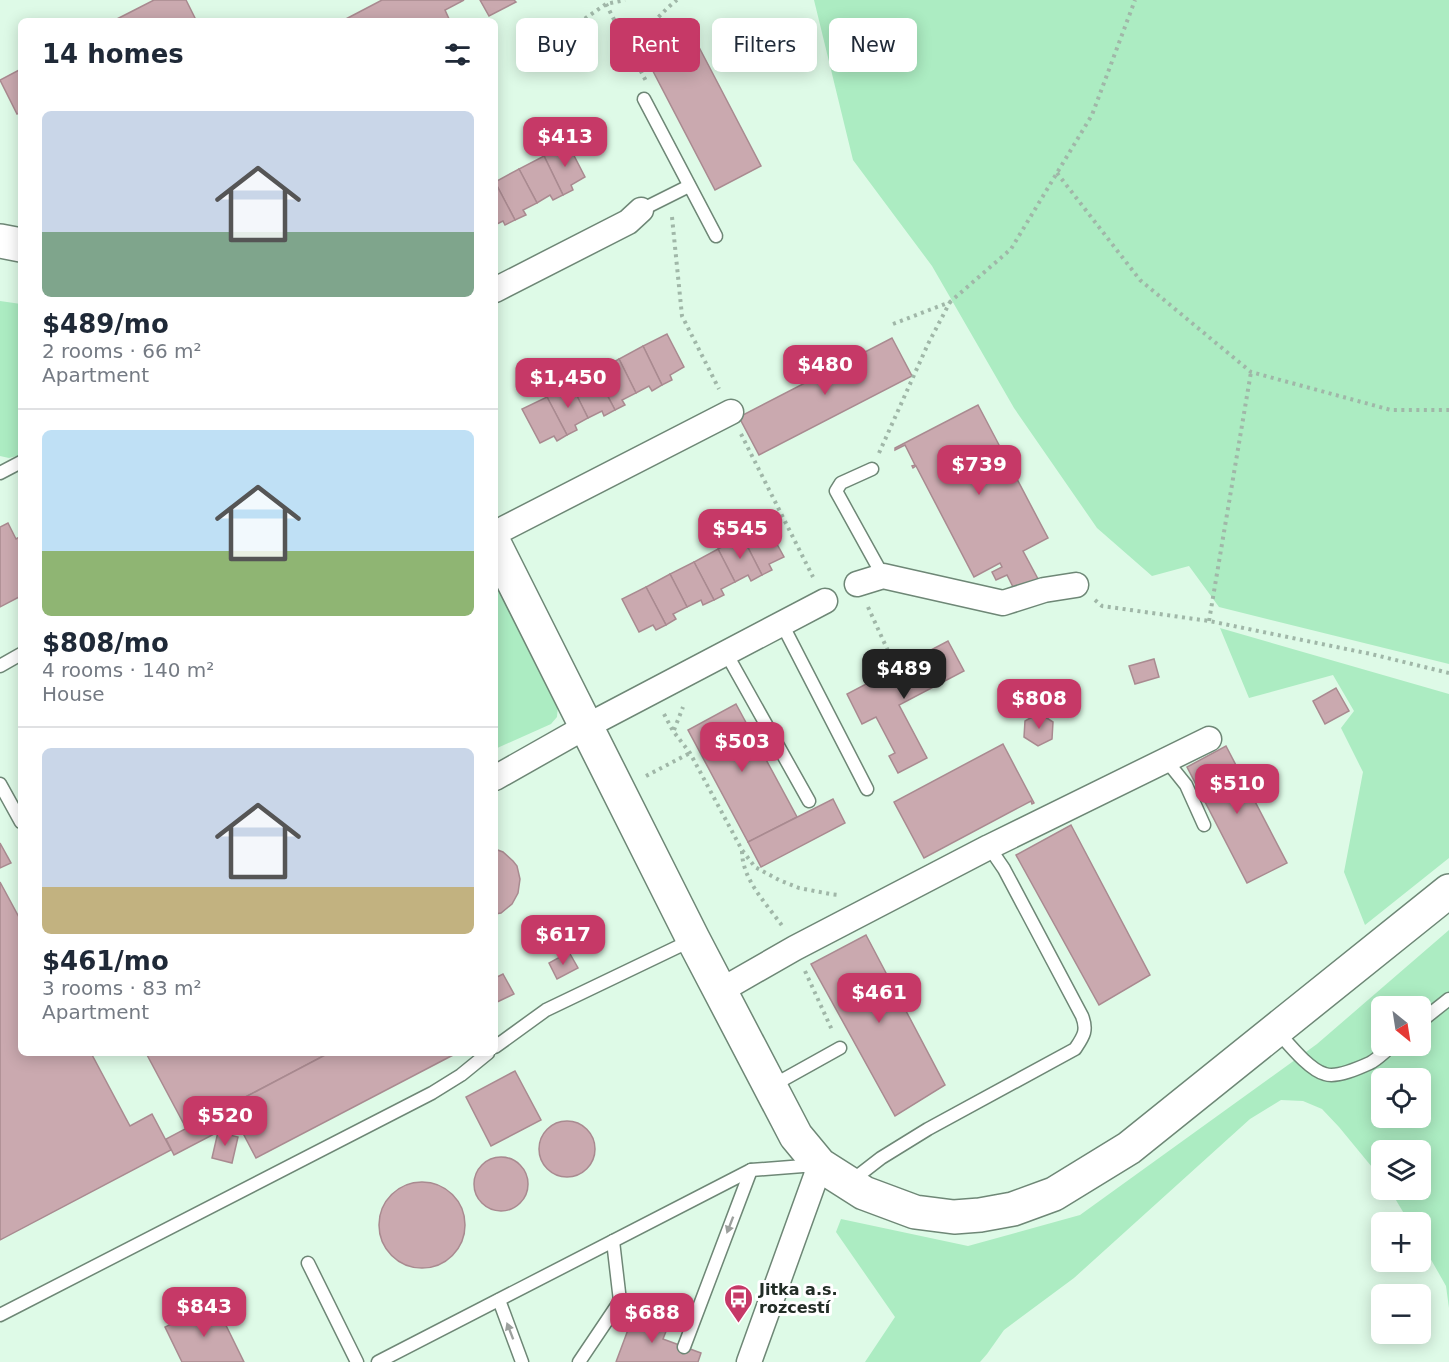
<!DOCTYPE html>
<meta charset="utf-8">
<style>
body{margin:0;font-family:"DejaVu Sans",sans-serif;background:#f2f2f3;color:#1f2937;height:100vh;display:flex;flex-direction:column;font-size:22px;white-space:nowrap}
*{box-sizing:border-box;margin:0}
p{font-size:20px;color:#747a83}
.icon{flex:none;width:33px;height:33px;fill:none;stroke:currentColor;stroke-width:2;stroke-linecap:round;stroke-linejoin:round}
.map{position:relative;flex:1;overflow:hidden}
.drawer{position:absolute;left:18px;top:18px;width:480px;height:1038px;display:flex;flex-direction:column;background:#fff;border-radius:9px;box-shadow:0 3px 15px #0003}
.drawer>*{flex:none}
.top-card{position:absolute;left:516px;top:18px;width:570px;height:54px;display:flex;gap:12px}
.needle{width:39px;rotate:150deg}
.fabs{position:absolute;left:1371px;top:996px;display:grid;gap:12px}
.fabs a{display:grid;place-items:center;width:60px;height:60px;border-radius:9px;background:#fff;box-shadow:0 3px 15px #0003;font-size:30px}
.price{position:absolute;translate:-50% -51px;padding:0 14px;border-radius:12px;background:#c63967;color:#fff;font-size:20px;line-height:39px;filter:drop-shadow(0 2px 3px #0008)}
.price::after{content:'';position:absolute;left:50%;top:36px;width:18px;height:14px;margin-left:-9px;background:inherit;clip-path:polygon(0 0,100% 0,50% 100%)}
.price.selected{background:#222;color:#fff}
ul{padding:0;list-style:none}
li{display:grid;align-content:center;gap:12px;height:318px;padding:0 24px}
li+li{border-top:2px solid #e0e1e3}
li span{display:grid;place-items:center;height:186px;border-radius:9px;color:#555}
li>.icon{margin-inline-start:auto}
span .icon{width:108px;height:108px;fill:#fffc;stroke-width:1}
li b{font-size:26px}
h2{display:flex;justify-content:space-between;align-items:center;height:72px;padding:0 24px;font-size:26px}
.chip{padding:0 21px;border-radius:9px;background:#fff;box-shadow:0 3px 15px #0003;font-size:21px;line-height:54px}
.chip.selected{background:#c63967;color:#fff}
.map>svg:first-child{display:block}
.green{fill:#acecc2;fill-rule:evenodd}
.building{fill:#caa9af;stroke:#a98a90;stroke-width:1.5}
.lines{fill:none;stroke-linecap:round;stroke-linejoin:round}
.lane-casing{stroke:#6e8776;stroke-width:15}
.street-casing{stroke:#6e8776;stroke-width:27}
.secondary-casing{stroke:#6e8776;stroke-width:36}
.path{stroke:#a0b7a8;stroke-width:4;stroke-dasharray:3 4.5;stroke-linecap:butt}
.lane{stroke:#fff;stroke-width:12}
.street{stroke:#fff;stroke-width:24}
.secondary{stroke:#fff;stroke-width:33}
.oneway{fill:#9ca09d}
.labels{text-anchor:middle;stroke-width:6;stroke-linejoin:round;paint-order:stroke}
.poi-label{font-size:16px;font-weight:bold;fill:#222d26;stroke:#fff;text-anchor:start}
</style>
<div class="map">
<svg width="1449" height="1362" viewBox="0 0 1449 1362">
<rect width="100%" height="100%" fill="#defae7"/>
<g class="green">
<polygon points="814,0 1449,0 1449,664 1219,607 1189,566 1152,576 1097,528 1014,408 932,266 853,160"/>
<polygon points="0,301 21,304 21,455 9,458 0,456"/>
<polygon points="495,583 558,705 557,717 551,724 495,749"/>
<polygon points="1220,628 1449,694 1449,858 1365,925 1344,872 1363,772 1341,728 1354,711 1333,675 1249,698"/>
<path d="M1449 930V1308L1446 1286 1421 1242 1420 1222H1409L1390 1190H1420V1150H1382L1381 1178 1339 1127 1322 1109 1303 1101 1281 1100 1250 1119 1074 1278 1004 1330 987 1354 980 1362H865L895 1317 836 1232 841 1219 968 1246 1080 1215 1317 1044ZM1382 1006H1420V1046H1382ZM1382 1078H1420V1118H1382Z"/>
</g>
<g class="building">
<polygon points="154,0 186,0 196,20 113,21"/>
<polygon points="382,0 464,0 445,10 450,21 342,21"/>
<polygon points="480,0 514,0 516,2 489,16"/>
<polygon points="689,28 761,166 715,190 643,52"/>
<polygon points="21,69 21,112 17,114 0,80"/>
<polygon points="568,144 585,177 571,185 573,190 563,195 544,156"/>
<polygon points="544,156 563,195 553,200 550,195 537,203 519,169"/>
<polygon points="519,169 537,203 523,210 526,215 515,220 495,182"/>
<polygon points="495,182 515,220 505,225 503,221 495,225"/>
<polygon points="667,334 684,367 670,375 672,380 662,385 643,346"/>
<polygon points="892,338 912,376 759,455 739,417"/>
<polygon points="643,346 662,385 652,391 649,386 636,393 619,359"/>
<polygon points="619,359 636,393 622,400 625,405 615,410 595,372"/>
<polygon points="595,372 615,410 604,416 602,411 588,418 571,384"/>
<polygon points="571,384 588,418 575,425 577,430 567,435 547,397"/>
<polygon points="547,397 567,435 557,441 554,436 540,443 522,409"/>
<polygon points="978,405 1048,538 1023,551 1038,579 1015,591 1007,575 996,580 992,572 1002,567 1000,563 974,577 916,466 913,468 912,466 915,465 905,445 895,450 895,448"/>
<polygon points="8,523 16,539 21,536 21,596 0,607 0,527"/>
<polygon points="766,524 784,557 769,564 772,570 762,575 742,536"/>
<polygon points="742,536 762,575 751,581 748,575 735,582 718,549"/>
<polygon points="718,549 735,582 721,589 724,595 714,600 694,562"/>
<polygon points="694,562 714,600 703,605 701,600 687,607 670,574"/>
<polygon points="670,574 687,607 673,614 676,619 666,625 646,587"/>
<polygon points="646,587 666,625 656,630 653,625 639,632 622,599"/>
<polygon points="948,641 964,671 899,705 927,758 898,773 889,756 895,753 876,717 862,724 847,694"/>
<polygon points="1154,659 1159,677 1135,684 1129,666"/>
<polygon points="1336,688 1349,711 1325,724 1313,701"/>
<polygon points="736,704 797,817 748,842 688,730"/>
<polygon points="1039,713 1053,722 1052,739 1038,746 1024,737 1025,721"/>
<polygon points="1003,744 1034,803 1032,804 1031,801 924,858 894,802"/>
<polygon points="1226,746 1287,863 1247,883 1187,767"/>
<polygon points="833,799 845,823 761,867 748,842"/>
<polygon points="1071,825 1150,975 1099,1005 1016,855"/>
<polygon points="0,843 11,863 0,868"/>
<polygon points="495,849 503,852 513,861 517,866 520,879 518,893 512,904 501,913 495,914"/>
<polygon points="0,882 21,921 21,1053 91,1053 130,1126 152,1114 171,1150 0,1240"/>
<polygon points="866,935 945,1085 895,1116 811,964"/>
<polygon points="569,952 578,968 557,979 549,963"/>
<polygon points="503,974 514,994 495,1003 495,978"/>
<polygon points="146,1053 329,1053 186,1128"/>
<polygon points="329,1053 457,1053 256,1158 237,1122 174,1155 166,1139"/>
<polygon points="515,1071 541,1120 491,1146 466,1097"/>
<circle cx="567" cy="1149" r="28"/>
<polygon points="218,1132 238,1137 232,1163 212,1158"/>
<circle cx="501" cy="1184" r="27"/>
<circle cx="422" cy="1225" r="43"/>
<polygon points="215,1303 244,1362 182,1362 165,1327"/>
<polygon points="635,1311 662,1321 660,1326 667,1329 663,1339 701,1353 698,1362 616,1362"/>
</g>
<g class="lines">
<defs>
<g id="lane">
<polyline points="644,99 716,236"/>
<polyline points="641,210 689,186"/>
<polyline points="872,469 841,483 836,491 883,576"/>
<polyline points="0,473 21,462"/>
<polyline points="782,624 867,789"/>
<polyline points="726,653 809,801"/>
<polyline points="0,666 21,654"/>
<polyline points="1166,760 1186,785 1204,825"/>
<polyline points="0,784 21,822"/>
<polyline points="1420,1022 1449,999"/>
<path d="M1277 1031C1288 1043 1309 1070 1325 1074 1337 1078 1359 1068 1370 1063 1378 1059 1385 1051 1392 1046"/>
<polyline points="495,1047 546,1010 692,940"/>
<polyline points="770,1087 840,1048"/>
<path d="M850 1182 881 1158 928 1129 1075 1049C1083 1037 1088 1031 1082 1016L1004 869 989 847"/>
<polyline points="308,1263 357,1362"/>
<polyline points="499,1300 522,1362"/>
<polyline points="0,1315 432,1093 461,1075 488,1053"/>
<polyline points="684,1347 751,1170"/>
<polyline points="378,1362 751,1170 816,1165"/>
<polyline points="579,1362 620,1301 613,1241"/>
</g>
<g id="street">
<polyline points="495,290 628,222 641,210"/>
<polyline points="495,534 505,528 731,412"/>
<polyline points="857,584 883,576 1003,603 1044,590 1076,585"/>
<polyline points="495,778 587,726 825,601"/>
<polyline points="720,991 795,948 989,847 1209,739"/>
<polyline points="749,1362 820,1165"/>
</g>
<g id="secondary">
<polyline points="0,241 21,245"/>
<polyline points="495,545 693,939 796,1136 820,1165 864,1193 915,1212 954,1217 980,1215 1013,1209 1054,1194 1129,1148 1449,891"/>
</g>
</defs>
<use href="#lane" class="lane-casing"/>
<use href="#street" class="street-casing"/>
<use href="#secondary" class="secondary-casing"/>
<g class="path">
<polyline points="606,4 646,81"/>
<polyline points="554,40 606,4 625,0"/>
<path d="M633 54C644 33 658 15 677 0"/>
<polyline points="1057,173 1140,280 1251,372 1391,410 1449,410"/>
<polyline points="672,217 682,316 719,389"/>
<polyline points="893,324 950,302 1011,249 1092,115 1135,0"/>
<polyline points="741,434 813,577"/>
<polyline points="879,453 928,344 950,302"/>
<polyline points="1095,600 1102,606 1209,621 1371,654 1449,673"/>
<polyline points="868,607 894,664"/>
<polyline points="1209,621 1251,372"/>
<polyline points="664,714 673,731 690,753 742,850 755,867 779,880 799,888 830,894 839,895"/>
<polyline points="674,730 683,707"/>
<polyline points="646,776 690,753"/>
<path d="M742 851C742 880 767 904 783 927"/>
<polyline points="805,971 832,1030"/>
</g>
<use href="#lane" class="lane"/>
<use href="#street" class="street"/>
<use href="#secondary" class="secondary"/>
</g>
<defs><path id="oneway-solid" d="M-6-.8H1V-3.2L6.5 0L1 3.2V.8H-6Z" transform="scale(1.5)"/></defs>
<g class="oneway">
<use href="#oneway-solid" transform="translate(730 1225) rotate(111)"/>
<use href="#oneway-solid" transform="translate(510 1331) rotate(-111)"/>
</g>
<defs>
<symbol id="bus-pin" viewBox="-11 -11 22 30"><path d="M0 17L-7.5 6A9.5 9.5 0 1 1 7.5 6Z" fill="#c63967" stroke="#fff"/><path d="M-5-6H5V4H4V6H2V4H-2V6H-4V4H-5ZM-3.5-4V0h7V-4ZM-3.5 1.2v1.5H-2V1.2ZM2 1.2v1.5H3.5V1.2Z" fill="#fff"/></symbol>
</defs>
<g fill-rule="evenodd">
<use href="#bus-pin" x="722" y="1282" width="33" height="45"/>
</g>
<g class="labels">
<g class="poi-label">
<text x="759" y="1295">Jitka a.s.<tspan x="759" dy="18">rozcestí</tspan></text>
</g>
</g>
</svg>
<div class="fabs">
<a><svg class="needle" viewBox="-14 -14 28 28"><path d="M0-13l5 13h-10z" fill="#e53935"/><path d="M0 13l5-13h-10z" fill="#747a83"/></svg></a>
<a><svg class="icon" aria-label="locate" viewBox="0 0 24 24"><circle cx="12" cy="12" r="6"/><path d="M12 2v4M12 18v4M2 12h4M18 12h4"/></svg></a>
<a><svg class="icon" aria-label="layers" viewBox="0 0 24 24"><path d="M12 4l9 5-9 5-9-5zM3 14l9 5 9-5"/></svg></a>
<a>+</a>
<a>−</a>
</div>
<b class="price" style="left:565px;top:168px">$413</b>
<b class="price" style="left:825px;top:396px">$480</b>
<b class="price" style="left:568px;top:409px">$1,450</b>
<b class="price" style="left:979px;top:496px">$739</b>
<b class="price" style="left:740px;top:560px">$545</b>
<b class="price selected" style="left:904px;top:700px">$489</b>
<b class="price" style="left:1039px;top:730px">$808</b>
<b class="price" style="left:742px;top:773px">$503</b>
<b class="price" style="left:1237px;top:815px">$510</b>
<b class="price" style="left:563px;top:966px">$617</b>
<b class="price" style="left:879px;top:1024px">$461</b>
<b class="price" style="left:225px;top:1147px">$520</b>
<b class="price" style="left:204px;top:1338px">$843</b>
<b class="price" style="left:652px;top:1344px">$688</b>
<div class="top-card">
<a class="chip">Buy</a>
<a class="chip selected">Rent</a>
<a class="chip">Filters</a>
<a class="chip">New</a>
</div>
<section class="drawer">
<h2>14 homes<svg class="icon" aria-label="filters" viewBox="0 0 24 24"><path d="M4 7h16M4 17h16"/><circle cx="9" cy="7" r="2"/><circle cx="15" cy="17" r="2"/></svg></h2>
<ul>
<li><span style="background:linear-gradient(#c9d6e8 65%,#7fa58c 0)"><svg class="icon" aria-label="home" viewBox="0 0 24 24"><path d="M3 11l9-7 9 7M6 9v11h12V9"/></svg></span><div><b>$489/mo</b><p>2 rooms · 66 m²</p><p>Apartment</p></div></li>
<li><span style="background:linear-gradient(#bfe0f5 65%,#8fb573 0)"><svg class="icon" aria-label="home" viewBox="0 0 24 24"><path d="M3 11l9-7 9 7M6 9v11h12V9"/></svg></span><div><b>$808/mo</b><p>4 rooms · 140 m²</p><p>House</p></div></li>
<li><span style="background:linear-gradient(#c9d6e8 75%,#c2b280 0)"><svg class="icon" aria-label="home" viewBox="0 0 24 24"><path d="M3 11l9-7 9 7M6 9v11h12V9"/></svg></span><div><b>$461/mo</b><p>3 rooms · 83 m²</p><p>Apartment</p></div></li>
</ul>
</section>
</div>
